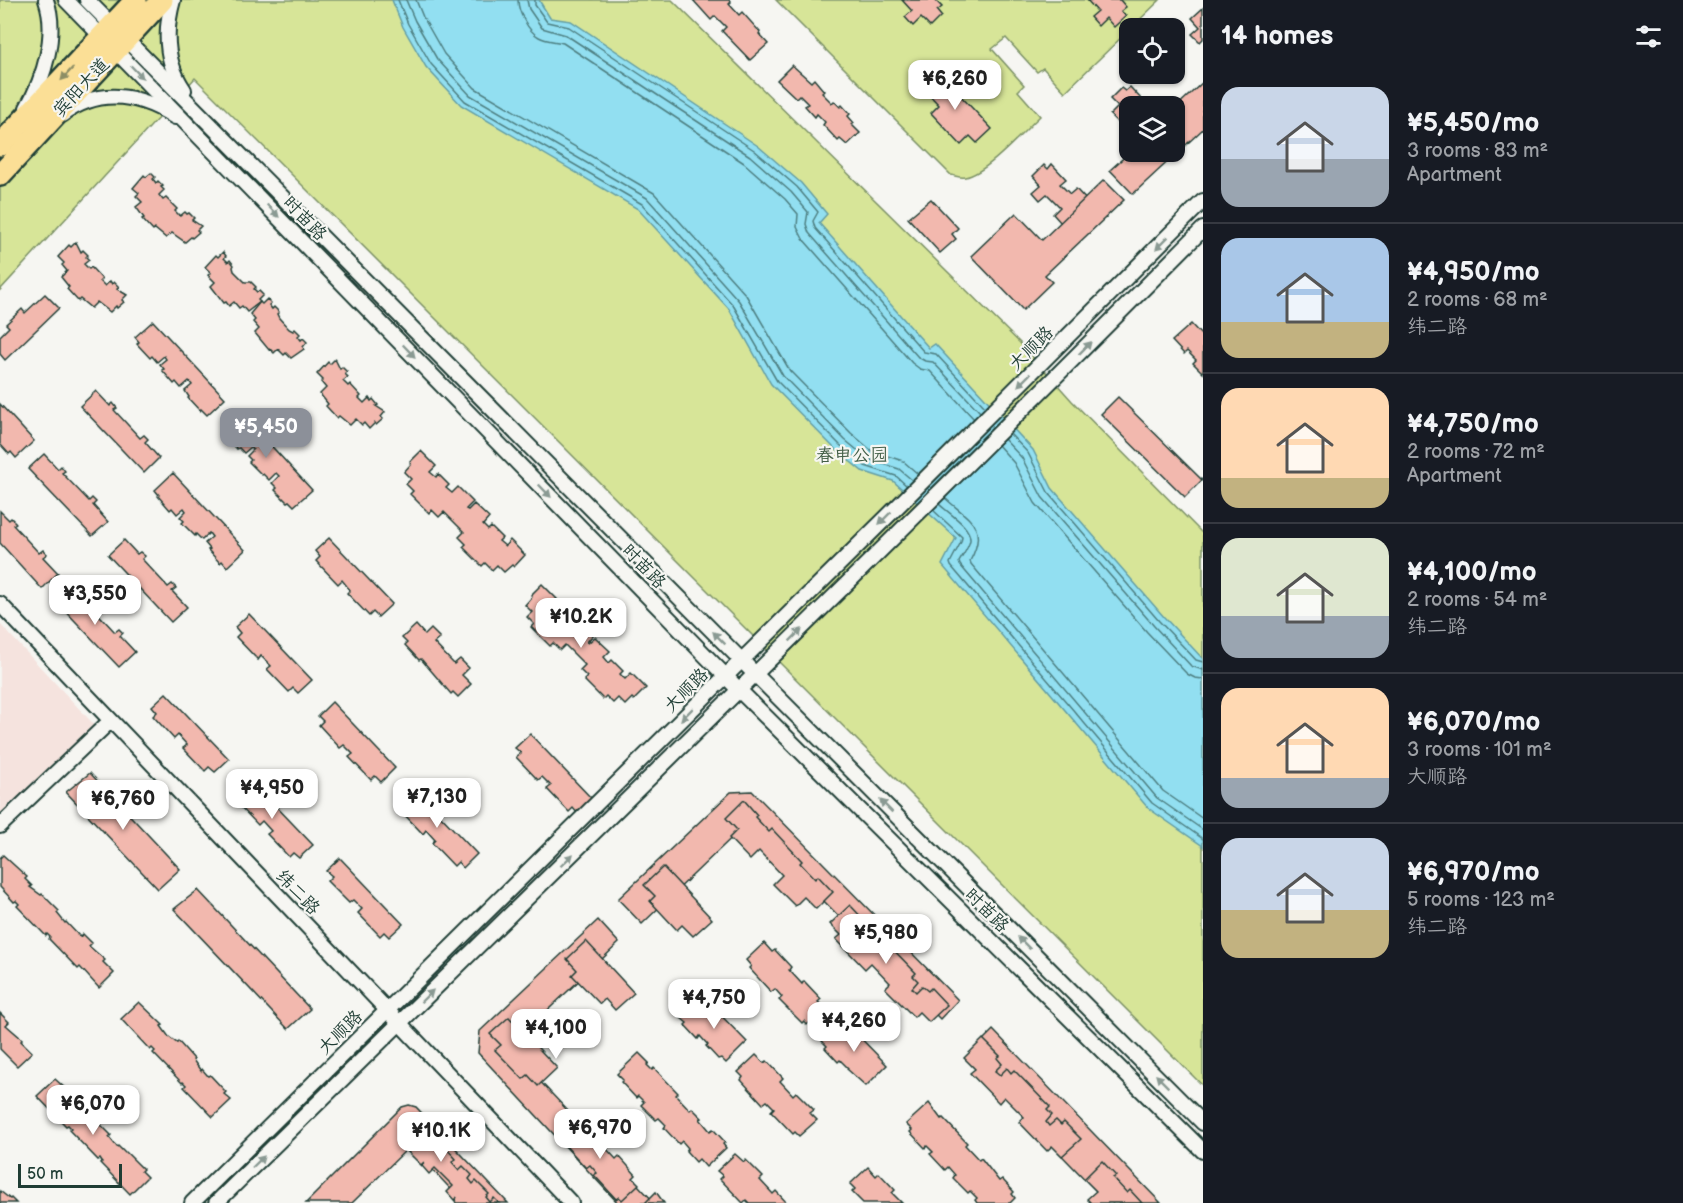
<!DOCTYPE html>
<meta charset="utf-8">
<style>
body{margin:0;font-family:"Balsamiq Sans","LXGW WenKai TC",sans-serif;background:#242831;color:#f1f3f6;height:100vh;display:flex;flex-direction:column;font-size:22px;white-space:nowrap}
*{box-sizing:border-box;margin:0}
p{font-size:20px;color:#9ea1a6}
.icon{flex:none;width:33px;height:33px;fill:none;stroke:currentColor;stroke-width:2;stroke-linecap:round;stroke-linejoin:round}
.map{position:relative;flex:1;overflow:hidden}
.side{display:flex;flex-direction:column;background:#171b24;width:480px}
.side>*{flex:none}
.fabs{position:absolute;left:1119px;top:18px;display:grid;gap:12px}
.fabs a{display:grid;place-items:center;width:66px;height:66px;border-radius:12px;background:#171b24;box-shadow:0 2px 4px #0004;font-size:30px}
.scale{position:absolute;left:18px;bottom:15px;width:104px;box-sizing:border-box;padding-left:6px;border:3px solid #1f3d34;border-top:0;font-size:16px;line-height:21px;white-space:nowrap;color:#1f3d34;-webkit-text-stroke:4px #f6f6f2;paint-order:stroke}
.price{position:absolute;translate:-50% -51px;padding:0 14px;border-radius:12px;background:#fff;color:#222;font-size:20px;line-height:39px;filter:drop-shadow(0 2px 3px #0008)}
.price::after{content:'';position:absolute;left:50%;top:36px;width:18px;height:14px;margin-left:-9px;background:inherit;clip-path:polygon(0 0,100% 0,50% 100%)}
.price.current{background:#8c9099;color:#fff}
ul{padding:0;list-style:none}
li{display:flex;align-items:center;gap:18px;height:150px;padding:0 18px}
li+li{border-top:2px solid #363941}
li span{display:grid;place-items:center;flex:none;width:168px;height:120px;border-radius:18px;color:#555}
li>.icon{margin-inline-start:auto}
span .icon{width:72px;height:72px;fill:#fffc;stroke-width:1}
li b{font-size:26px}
h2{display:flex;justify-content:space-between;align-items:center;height:72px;padding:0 18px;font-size:26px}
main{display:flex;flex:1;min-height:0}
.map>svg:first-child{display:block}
.built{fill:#f5e3de}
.green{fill:#d7e598;stroke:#7b9166;stroke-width:1.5}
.water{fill:#92dff1;stroke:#649ea5;stroke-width:1.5}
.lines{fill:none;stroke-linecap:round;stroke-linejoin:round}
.shore{stroke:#4d7e80;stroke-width:1.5}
.building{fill:#f2b8ae;stroke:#1f3d34;stroke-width:1.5}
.minor-casing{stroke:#1f3d34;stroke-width:18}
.highway-casing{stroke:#1f3d34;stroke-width:26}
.minor{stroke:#f6f6f2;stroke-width:14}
.highway{stroke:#fbdf96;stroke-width:21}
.oneway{fill:#8a9a93}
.oneway2{fill:#8d8e65}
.labels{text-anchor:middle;stroke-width:4.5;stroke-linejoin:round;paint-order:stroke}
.street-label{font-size:18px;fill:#1f3d34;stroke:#f6f6f2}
.park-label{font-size:18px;fill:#445f48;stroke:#f6f6f2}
</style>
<main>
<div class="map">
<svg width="1203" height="1203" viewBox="0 0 1203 1203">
<rect width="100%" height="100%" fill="#f6f6f2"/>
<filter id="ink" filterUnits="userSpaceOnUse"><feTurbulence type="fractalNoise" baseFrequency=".0167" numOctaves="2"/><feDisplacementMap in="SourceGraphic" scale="12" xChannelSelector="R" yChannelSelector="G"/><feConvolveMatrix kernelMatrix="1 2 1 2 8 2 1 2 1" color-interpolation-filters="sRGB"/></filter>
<g filter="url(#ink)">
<polygon class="built" points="0,624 100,731 0,825"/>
<g class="green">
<polygon points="0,0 672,0 1021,344 1072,401 1203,534 1203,1086 195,78 0,290"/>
<path d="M776 0H1160L1065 92 1043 68 1037 72 1006 38 992 49 1024 85 1018 91 1040 116C1024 131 986 174 965 177 961 178 956 176 951 175Z"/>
</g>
<polygon class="water" points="392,0 539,0 550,18 571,21 758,146 801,183 827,214 819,223 929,348 935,344 1033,450 1052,488 1164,617 1203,659 1203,846 1148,808 942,565 956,538 893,481 862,471 836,450 771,384 729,309 638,209 461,105 426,67 403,27"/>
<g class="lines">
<g class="shore">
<polyline points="398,0 408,24 431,64 465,101 642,204 733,305 777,381 840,445 865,466 896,476 907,486"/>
<polyline points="406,0 415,21 437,59 470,95 647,198 739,301 783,376 845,440 868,459 899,469 912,480"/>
<polyline points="416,0 423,17 444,54 475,88 654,193 746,295 790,371 851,433 872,451 903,461 918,474"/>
<path d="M518 0C518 12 528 31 539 37 546 41 555 41 563 43L744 163 785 199 798 214 797 227 803 239 912 363 920 369 930 371 974 419"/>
<polyline points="527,0 529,9 542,28 566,35 750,156 791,192 808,212 806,224 809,233 918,357 925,361 933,362 980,412"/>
<polyline points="535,0 535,5 547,22 569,27 754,150 797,187 818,212 813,221 815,228 924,352 936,354 985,407"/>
<polyline points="1010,434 1028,453 1048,492 1159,621 1196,660 1203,662"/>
<polyline points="1004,439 1022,458 1042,497 1154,626 1191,666 1203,670"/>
<polyline points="998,445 1014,463 1035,503 1147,632 1187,674 1195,678 1203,679"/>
<path d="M945 498C969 520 989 526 970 561L971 564 1163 791 1203 819"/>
<path d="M939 504C948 513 971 526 970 540 969 547 963 555 959 562L960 565 1157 798 1203 830"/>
<polyline points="933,510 962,537 961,542 950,563 951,566 1152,803 1203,839"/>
</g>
</g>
<g class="building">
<polygon points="693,0 729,0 731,2 729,4 739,15 742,12 760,32 759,34 768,44 750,60 722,31 726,27 715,16 711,20"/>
<polygon points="902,0 935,0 942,7 937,11 941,16 930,27 921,18 913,26 905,17 912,11"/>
<polygon points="1087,0 1120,0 1126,7 1121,11 1126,16 1114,27 1106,18 1098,26 1090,17 1097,11"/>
<polygon points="1203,8 1203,39 1200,42 1192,34 1200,27 1192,18"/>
<polygon points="792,65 811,82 814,79 824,91 822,93 832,103 834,101 840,107 842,105 850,114 848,116 854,123 852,125 860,133 847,145 840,139 838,141 823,125 825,122 817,114 815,117 805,106 808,104 799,95 796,98 777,80"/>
<polygon points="937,71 992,129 977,143 970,136 961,145 931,113 939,105 921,86"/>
<polygon points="1203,82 1203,129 1133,194 1110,170 1130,152 1174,152 1174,109"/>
<polygon points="1130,87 1143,101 1138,106 1130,106 1130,122 1124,116 1118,123 1110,115 1118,107 1110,99 1121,88 1125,91"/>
<polygon points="1052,164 1066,179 1060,184 1070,194 1076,189 1090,204 1085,208 1089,213 1077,224 1069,215 1061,223 1053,214 1060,207 1047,194 1040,200 1033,192 1041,185 1033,176 1044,165 1048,169"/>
<polygon points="151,173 155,177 153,179 156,183 158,181 163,186 161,187 164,190 159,195 163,200 166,198 177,209 175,211 180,216 185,212 187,214 189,213 194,218 192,220 201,226 197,230 199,232 192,238 191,237 185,242 172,233 166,238 155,229 153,231 142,219 144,218 136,207 142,202 136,196 139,193 133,188 144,175 146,177"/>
<polygon points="1104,180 1124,200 1045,275 1052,282 1023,310 971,256 1016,213 1042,240"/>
<polygon points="931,199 958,228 952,234 956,239 940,253 908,218"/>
<polygon points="76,242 81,252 83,250 88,255 86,257 89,260 84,264 89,269 91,267 102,279 100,281 105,286 110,281 112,284 114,282 119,287 117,289 127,295 122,300 124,302 117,308 116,306 110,312 97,302 91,308 80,299 78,301 67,289 69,287 61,277 67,271 62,265 64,263 58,257 69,245 71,247"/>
<polygon points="223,252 226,256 224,258 228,262 230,260 234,265 233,267 234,271 245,282 251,282 256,287 254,289 257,292 259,291 263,295 258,300 260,302 247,312 242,306 239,308 234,302 229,306 226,302 224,303 211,286 215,282 208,275 211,273 205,267 216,255 218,257"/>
<polygon points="45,294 59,308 5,360 0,354 0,336 9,327 6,324 22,309 25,313"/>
<polygon points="267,299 271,303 269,305 272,309 274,307 279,312 277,314 279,318 289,329 293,331 295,329 300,334 298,336 301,340 303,338 307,342 303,347 304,349 291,358 286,353 284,355 278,349 274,353 270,349 269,350 255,333 259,329 253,322 255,320 250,314 260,302 262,304"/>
<polygon points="153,321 225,398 207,415 201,409 200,411 188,398 189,397 185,391 192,385 189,381 181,388 176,382 174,384 162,370 164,369 160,364 166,359 164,356 157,362 152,356 150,358 137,344 139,342 135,337"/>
<polygon points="1191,324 1203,337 1203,373 1193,363 1196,360 1187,351 1184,354 1172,341"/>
<polygon points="335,359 340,369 342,367 347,372 345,374 348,377 343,381 348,386 350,384 361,396 359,398 364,403 369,398 371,401 373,399 378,405 376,406 385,412 381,417 383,419 376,425 375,423 369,429 364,423 362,425 356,419 350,425 339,416 337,418 326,406 328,404 320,394 326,388 321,382 323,380 317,374 328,362 330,364"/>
<polygon points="96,391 110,406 113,403 117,408 114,410 140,438 144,435 148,439 145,442 159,458 144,473 80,406"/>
<polygon points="1118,397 1202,480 1185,497 1101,414"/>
<polygon points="0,404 34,441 16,458 11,452 9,454 0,444"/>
<polygon points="240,412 312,490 294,506 289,501 287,502 275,490 277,488 272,483 279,476 276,473 269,480 263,474 262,475 249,462 251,460 247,456 253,450 251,447 244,453 239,448 237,449 225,436 227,434 222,429"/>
<polygon points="421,451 436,466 430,472 436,477 438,474 449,485 446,488 452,493 458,487 473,502 466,509 468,510 474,504 489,518 483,525 488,530 491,527 502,538 499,541 505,546 510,540 525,555 514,567 512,565 504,572 497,565 492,570 485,563 482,566 463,547 466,544 459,537 464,532 444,512 439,517 432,510 429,513 410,494 413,491 406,484 411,479 404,472 411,464 410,462"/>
<polygon points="44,454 58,469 61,466 65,471 62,473 89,501 92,498 96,502 93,505 108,522 92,536 28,469"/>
<polygon points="173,473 245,550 227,567 222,561 220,563 208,550 210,549 205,543 212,537 209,533 202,540 196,534 195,536 182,523 184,521 180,517 186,511 184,508 177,514 172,508 170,510 158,496 159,495 155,490"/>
<polygon points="0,511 9,520 11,518 16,523 13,525 39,553 43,550 47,554 43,557 58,573 42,589 0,543"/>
<polygon points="329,538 392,604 378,617 373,612 369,616 347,593 350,590 342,580 338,584 316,561 320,557 315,551"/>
<polygon points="124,540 137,554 140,552 145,556 142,559 168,587 172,584 176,588 172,591 187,607 171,622 108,555"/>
<polygon points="542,584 557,599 551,605 556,610 559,607 570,618 567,621 573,626 579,620 593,635 587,642 588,643 595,637 610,651 604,657 609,663 612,660 623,671 620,674 625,679 631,673 646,688 634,700 632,698 625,705 618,698 613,703 606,696 603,699 584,680 587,677 580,670 585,665 565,645 560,650 553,643 550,646 531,627 534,624 527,617 532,612 525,605 532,597 531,595"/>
<polygon points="71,585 85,599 88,596 92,601 89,604 115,632 119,629 123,633 120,636 135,652 119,667 55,600"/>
<polygon points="249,614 312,680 298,693 293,688 289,692 267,669 271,666 261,656 258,660 236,637 240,633 235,627"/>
<polygon points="416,625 425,635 431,629 440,638 434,643 454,664 460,659 469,668 462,675 471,684 458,697 453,692 451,694 421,659 419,660 405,645 407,643 402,638"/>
<polygon points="166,693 229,759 215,772 209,767 205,771 183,748 187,745 178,735 174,739 153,716 157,712 152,706"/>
<polygon points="332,702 395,768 381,782 375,776 371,780 349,757 353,754 344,745 340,748 319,725 323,721 318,716"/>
<polygon points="530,734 593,800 578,814 573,808 569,812 547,789 551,786 542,777 538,780 516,757 521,753 515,748"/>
<polygon points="90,773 180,869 158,889 66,792"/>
<polygon points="250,779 313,845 299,858 293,853 289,857 267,834 271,831 262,821 258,825 236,802 241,798 235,792"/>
<polygon points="414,788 477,854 463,868 458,862 454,866 432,843 435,840 426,830 423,834 401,811 405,807 400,801"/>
<polygon points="752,791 958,1000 940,1019 747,823 642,924 618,899 731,792"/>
<polygon points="744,800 757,815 755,817 769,832 772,829 802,861 800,863 815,879 818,876 833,892 816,909 804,897 795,906 773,884 782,875 759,851 750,860 729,838 737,830 726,818"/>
<polygon points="3,855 27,877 25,879 32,886 30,887 41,895 42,894 59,911 57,913 65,923 66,922 80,937 83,934 92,943 89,946 105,960 103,962 114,973 99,988 80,967 78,969 49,939 50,937 47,934 46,936 17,906 19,904 16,901 14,902 0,887 0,858"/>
<polygon points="340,858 403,924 389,937 384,932 380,936 358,913 362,909 353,900 349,903 327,881 332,876 326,871"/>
<polygon points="663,867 712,919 693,936 682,925 677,930 650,901 655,896 644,885"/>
<polygon points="198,890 310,1009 288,1029 174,909"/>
<polygon points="850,905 866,922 863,924 869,930 861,937 866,941 873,934 878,939 880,936 916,973 913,976 918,981 912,988 916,992 922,986 928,991 931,988 947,1005 929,1022 919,1012 914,1017 885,988 890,983 871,963 865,969 836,939 841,935 830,924"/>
<polygon points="598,920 619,943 516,1040 516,1056 655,1203 618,1203 478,1053 480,1031"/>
<polygon points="586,941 634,993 615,1010 605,999 600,1004 572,975 577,970 567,959"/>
<polygon points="764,943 772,952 775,950 791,967 789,970 802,984 804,981 821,999 818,1002 825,1008 807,1025 804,1021 802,1023 779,1000 782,997 775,989 771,992 749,968 751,966 746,960"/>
<polygon points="703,997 747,1042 726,1063 721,1058 718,1059 706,1046 708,1045 700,1036 698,1039 685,1025 687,1023 681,1018"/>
<polygon points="139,1002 163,1025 161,1026 169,1037 177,1043 178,1041 194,1059 193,1060 201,1071 202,1069 208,1076 210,1075 226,1092 224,1094 231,1100 213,1117 184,1087 186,1085 183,1082 182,1083 153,1053 155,1051 152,1048 150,1050 121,1019"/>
<polygon points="0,1013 9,1022 6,1025 22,1039 21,1041 32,1052 17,1066 0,1049"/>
<polygon points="509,1017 557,1068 538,1086 528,1075 523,1079 495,1050 501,1045 490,1034"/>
<polygon points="843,1020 887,1065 866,1086 847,1069 848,1068 840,1060 838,1062 825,1048 827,1046 822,1041"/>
<polygon points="993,1030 1161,1203 1108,1203 966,1057"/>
<polygon points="983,1039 1000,1056 997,1058 1002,1064 995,1071 1000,1075 1007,1068 1011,1073 1014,1070 1050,1107 1047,1110 1052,1115 1046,1122 1049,1126 1056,1120 1061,1125 1064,1122 1081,1139 1062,1156 1052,1146 1047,1151 1019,1122 1024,1117 1004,1097 999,1103 970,1073 975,1069 964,1058"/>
<polygon points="639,1053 649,1063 647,1065 652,1070 654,1068 678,1093 676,1095 690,1110 692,1108 702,1118 700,1119 710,1131 713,1129 725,1142 723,1144 726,1148 706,1167 699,1159 696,1162 686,1151 688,1148 682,1141 679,1144 664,1128 666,1125 659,1118 656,1120 641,1105 644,1102 638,1096 636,1098 621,1082 623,1080 617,1074"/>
<polygon points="756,1055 764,1063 767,1061 783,1078 780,1081 793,1095 796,1092 814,1110 810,1113 817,1120 799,1136 795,1132 793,1134 771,1111 774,1108 767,1101 763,1104 741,1080 743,1077 738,1072"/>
<polygon points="55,1079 79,1101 77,1103 86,1114 93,1120 94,1118 111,1135 109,1137 117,1147 118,1146 125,1153 126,1152 143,1169 141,1171 147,1177 130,1194 100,1163 102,1162 100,1159 98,1160 69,1130 71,1128 68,1125 66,1126 37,1096"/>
<polygon points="929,1103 941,1119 943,1118 967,1143 965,1145 979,1160 981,1158 999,1181 1002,1179 1014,1192 1012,1194 1015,1198 1010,1203 977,1203 975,1200 977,1198 970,1191 968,1193 953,1178 955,1175 948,1167 945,1170 930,1154 933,1152 927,1146 925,1148 910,1132 912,1130 906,1124"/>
<polygon points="409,1105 416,1107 508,1203 464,1203 410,1146 352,1203 306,1203 402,1107"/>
<polygon points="409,1117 413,1120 417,1117 426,1126 422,1130 426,1134 429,1132 442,1145 439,1148 444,1152 447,1149 456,1159 452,1162 459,1170 463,1166 472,1175 469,1179 473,1184 476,1181 489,1194 486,1197 490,1202 494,1198 499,1203 456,1203 455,1201 457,1197 454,1200 447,1192 453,1186 435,1168 429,1174 422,1166 424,1162 421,1165 408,1152 410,1148 407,1151 400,1143 406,1137 398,1128"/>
<polygon points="579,1119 587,1128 590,1125 606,1143 603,1145 616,1159 619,1156 636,1175 633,1178 639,1184 622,1200 619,1197 616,1199 594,1175 597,1173 590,1165 586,1168 564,1144 566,1142 561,1136"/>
<polygon points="735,1154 744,1162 746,1160 763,1177 760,1180 773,1194 776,1191 787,1203 749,1203 746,1200 743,1203 720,1179 723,1176 717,1171"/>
<polygon points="1102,1161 1116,1176 1113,1178 1127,1193 1130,1190 1142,1203 1091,1203 1087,1199 1096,1191 1084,1179"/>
<polygon points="868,1167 876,1176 879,1173 895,1190 892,1193 902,1203 863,1203 852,1192 855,1189 850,1184"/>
<polygon points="0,1191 10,1199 11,1198 16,1203 0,1203"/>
<polygon points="656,1192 664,1203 645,1203"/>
</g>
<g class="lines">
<defs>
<g id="minor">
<polyline points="66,0 740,691 1203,1151"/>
<polyline points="87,0 756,675 1203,1123"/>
<path d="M173 0C164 32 165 62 184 90"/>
<path d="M27 108C44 78 58 34 46 0"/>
<path d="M62 115C99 87 139 94 175 117"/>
<polyline points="0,604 571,1203"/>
<polyline points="0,826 105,726"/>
<polyline points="192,1203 900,504 1203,201"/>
<path d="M216 1203C546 879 877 557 1203 229"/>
</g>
<g id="highway">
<polyline points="0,145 136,0"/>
<polyline points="0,175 162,0"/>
</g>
</defs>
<use href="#minor" class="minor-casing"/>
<use href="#highway" class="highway-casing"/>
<use href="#minor" class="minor"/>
<use href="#highway" class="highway"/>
</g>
<defs><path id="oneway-solid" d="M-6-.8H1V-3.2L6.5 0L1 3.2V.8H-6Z" transform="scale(1.5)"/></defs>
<g class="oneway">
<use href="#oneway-solid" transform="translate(137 72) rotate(46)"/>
<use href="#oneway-solid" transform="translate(273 211) rotate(46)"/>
<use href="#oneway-solid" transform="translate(1162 243) rotate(135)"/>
<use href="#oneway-solid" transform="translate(1085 348) rotate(-45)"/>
<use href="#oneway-solid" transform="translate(409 351) rotate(46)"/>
<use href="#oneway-solid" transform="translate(1024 380) rotate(135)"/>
<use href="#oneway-solid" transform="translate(545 491) rotate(46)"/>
<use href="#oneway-solid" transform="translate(885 518) rotate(135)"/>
<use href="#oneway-solid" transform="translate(796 635) rotate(-45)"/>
<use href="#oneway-solid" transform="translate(719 638) rotate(-135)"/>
<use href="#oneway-solid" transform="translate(687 714) rotate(135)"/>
<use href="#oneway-solid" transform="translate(886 806) rotate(-135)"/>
<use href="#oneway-solid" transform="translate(567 860) rotate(-44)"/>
<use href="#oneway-solid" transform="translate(1024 943) rotate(-135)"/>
<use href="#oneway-solid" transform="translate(427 996) rotate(-44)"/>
<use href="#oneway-solid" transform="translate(1162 1081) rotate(-135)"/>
<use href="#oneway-solid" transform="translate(258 1162) rotate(-44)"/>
</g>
<use class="oneway2" href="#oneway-solid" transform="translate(67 74) rotate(133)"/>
</g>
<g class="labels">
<g class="street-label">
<text transform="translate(81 87) rotate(-47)" y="6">宾阳大道</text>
<text transform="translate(305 218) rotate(46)" y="6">时苗路</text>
<text transform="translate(1031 348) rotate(-45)" y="6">大顺路</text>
<text transform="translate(644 566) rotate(46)" y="6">时苗路</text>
<text transform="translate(686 690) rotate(-45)" y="6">大顺路</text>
<text transform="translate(298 892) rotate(46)" y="6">纬二路</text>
<text transform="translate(987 910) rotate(45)" y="6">时苗路</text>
<text transform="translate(340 1032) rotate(-45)" y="6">大顺路</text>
</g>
<g class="park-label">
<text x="852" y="461">春申公园</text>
</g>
</g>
</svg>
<div class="fabs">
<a><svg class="icon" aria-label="locate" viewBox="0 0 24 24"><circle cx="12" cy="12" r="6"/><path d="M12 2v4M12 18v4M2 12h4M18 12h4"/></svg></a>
<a><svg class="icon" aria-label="layers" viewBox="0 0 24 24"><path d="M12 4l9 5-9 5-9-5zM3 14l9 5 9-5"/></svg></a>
</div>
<div class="scale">50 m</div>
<b class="price" style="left:955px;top:111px">¥6,260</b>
<b class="price current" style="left:266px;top:459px">¥5,450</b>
<b class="price" style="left:95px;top:626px">¥3,550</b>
<b class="price" style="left:581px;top:649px">¥10.2K</b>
<b class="price" style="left:272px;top:820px">¥4,950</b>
<b class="price" style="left:437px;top:829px">¥7,130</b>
<b class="price" style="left:123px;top:831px">¥6,760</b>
<b class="price" style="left:886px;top:965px">¥5,980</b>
<b class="price" style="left:714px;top:1030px">¥4,750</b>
<b class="price" style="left:854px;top:1053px">¥4,260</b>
<b class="price" style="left:556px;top:1060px">¥4,100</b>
<b class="price" style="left:93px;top:1136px">¥6,070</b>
<b class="price" style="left:600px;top:1160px">¥6,970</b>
<b class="price" style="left:441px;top:1163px">¥10.1K</b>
</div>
<section class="side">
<h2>14 homes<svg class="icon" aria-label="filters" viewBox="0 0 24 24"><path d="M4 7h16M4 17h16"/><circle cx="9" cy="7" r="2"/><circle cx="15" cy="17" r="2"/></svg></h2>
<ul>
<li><span style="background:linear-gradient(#c9d6e8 60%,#9aa5b1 0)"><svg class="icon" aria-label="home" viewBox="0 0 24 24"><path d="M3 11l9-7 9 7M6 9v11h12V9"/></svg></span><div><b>¥5,450/mo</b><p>3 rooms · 83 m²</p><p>Apartment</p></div></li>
<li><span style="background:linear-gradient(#a9c7e8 70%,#c2b280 0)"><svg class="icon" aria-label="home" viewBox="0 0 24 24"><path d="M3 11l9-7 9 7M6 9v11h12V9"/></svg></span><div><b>¥4,950/mo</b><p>2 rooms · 68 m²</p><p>纬二路</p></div></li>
<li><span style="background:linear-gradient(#ffd9b3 75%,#c2b280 0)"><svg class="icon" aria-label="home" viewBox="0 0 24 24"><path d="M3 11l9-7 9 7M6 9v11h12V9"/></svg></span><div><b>¥4,750/mo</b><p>2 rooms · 72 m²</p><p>Apartment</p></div></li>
<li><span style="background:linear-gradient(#dfe7d0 65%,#9aa5b1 0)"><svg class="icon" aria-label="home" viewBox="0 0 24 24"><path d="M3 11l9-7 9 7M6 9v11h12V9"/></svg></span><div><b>¥4,100/mo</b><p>2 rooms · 54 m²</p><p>纬二路</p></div></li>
<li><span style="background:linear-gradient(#ffd9b3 75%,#9aa5b1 0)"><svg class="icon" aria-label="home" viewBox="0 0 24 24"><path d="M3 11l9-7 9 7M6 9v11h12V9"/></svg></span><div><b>¥6,070/mo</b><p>3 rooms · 101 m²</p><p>大顺路</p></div></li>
<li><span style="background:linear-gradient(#c9d6e8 60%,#c2b280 0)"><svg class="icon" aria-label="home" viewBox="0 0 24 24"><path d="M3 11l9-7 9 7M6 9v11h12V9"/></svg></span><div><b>¥6,970/mo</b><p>5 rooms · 123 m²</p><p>纬二路</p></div></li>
</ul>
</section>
</main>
